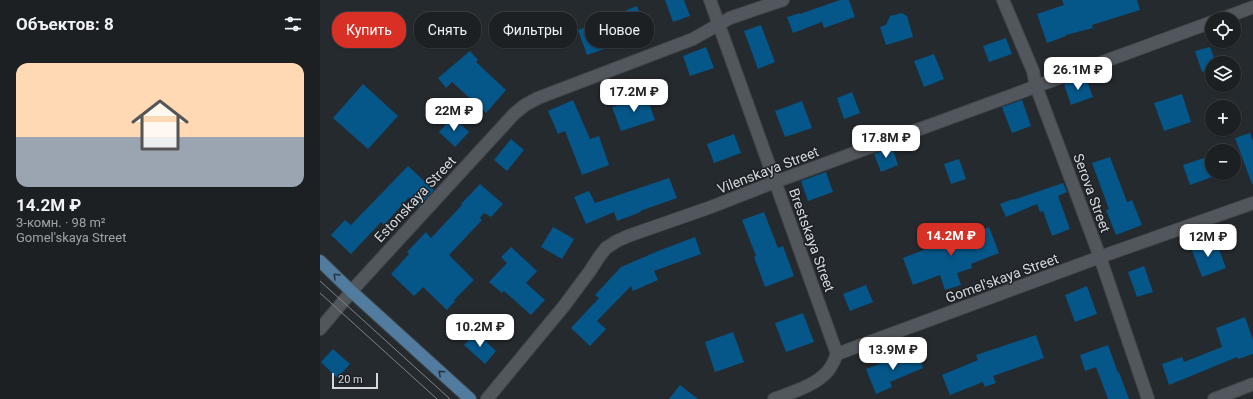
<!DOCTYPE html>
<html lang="ru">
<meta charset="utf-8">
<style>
body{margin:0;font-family:Roboto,sans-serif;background:#292d30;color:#f1f3f6;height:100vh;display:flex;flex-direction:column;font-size:15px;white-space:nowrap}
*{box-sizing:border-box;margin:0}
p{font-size:13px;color:#a0a3a6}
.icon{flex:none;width:22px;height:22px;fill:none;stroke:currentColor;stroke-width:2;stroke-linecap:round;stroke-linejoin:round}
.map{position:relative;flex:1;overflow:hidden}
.panel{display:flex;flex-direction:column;background:#1c2023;width:320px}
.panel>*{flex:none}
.top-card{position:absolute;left:12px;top:12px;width:380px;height:36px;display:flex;gap:8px}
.fabs{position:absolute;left:885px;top:12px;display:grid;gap:8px}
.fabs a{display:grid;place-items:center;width:36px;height:36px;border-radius:50%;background:#1c2023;box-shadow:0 1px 3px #0004,0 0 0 1px #3a3e41;font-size:20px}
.scale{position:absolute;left:12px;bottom:10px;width:46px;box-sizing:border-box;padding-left:4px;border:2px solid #d6d9dc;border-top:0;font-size:11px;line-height:14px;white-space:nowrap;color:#d6d9dc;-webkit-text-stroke:3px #1c2025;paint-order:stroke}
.price{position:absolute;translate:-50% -34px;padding:0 9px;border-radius:8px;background:#fff;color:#222;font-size:13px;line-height:26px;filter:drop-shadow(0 1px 2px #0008)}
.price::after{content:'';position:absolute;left:50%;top:24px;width:12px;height:9px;margin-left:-6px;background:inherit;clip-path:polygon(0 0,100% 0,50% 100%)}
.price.on{background:#d93025;color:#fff}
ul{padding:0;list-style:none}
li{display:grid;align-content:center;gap:8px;height:212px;padding:0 16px}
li+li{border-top:1px solid #3a3e41}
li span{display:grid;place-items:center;height:124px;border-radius:12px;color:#555}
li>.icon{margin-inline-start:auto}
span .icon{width:72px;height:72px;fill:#fffc;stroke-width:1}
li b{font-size:17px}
h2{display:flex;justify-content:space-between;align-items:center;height:48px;padding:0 16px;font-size:17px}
.pill{padding:0 14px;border-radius:16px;background:#1c2023;box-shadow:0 1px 3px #0004,0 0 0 1px #3a3e41;font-size:14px;line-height:36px}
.pill.on{background:#d93025;color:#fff}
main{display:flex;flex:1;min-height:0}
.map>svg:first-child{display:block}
.building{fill:#055689}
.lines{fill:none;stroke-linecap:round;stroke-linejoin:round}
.minor-casing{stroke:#42464a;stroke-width:14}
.major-casing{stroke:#42464a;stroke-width:14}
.minor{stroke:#52575d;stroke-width:12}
.major{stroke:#517c9f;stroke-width:12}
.tram{stroke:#808488;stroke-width:1}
.oneway{stroke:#293744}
.labels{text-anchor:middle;stroke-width:3;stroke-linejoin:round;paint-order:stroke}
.street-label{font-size:14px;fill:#d6d9dc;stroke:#1c2025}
</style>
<main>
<section class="panel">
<h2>Объектов: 8<svg class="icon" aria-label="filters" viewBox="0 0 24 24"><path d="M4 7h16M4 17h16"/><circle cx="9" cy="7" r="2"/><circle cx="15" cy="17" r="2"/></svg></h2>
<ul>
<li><span style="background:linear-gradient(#ffd9b3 60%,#9aa5b1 0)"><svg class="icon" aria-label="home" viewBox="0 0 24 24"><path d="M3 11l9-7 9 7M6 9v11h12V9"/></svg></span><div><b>14.2M ₽</b><p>3-комн. · 98 m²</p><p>Gomel'skaya Street</p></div></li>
</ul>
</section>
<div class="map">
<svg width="933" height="399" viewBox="0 0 933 399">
<rect width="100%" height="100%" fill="#252a2f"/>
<g class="building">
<polygon points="345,0 364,0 370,16 353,22"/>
<polygon points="520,0 529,0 535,17 504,28 502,22 473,33 467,17 480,13 480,14"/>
<polygon points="742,0 817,0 820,10 772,25 773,28 746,35 746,36 727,43 717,14 744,5"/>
<polygon points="317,6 326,30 307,38 297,14"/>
<polygon points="582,13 587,16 593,37 566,45 560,27 566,25 570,16"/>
<polygon points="42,19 62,38 52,49 31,30"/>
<polygon points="275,24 284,49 267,55 258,30"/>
<polygon points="441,25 455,62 438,69 424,31"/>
<polygon points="219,27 224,40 211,45 206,32"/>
<polygon points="686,38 692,54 669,62 663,46"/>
<polygon points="386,47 394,68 370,76 363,56"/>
<polygon points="890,47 896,63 892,63 892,69 882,72 875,51"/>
<polygon points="150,51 158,60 156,62 186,90 166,113 132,82 126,88 118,78"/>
<polygon points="614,54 624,79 604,87 594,61"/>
<polygon points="765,76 773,97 751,105 744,84"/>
<polygon points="43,84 78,116 48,149 13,118"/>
<polygon points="532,92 540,113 524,119 517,98"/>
<polygon points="862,94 871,122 844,131 834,103"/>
<polygon points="326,95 335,120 301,131 292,107"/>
<polygon points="253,100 270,139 279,136 289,165 262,175 245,131 238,134 228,111"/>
<polygon points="702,100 711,126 692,133 682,107"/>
<polygon points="482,101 492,128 465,137 455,111"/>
<polygon points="133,117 149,132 135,147 119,132"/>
<polygon points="930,133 933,141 933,184 932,184 915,138"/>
<polygon points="414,134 421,153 394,163 387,144"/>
<polygon points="191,139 204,150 187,171 174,160"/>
<polygon points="572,147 578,165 561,172 554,154"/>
<polygon points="790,157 807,202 812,200 822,225 796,235 786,210 789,209 772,163"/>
<polygon points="884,158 892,177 870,185 863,165"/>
<polygon points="639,159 646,179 631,184 624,164"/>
<polygon points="88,166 114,190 99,206 89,197 64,225 61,222 31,254 11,235 25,220 31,225"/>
<polygon points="506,172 513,192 488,201 481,181"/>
<polygon points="349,178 357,198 320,211 321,212 297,221 294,212 266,224 254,197 269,191 275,203"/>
<polygon points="743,183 747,192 738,196 750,229 732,236 723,211 720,212 717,204 686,217 680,204 693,199 693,200"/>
<polygon points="160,184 183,204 171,217 164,213 160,218 162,220 129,255 154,280 134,300 135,301 127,310 103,287 94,296 71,274 89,254 87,252 106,232 111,238 142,205 141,204"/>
<polygon points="444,212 458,248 463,246 474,276 445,287 434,257 436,256 422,220"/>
<polygon points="233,227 254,239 242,259 221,247"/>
<polygon points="669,227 679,253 651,264 652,268 637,273 641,285 625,290 620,275 593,285 583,258 627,241 625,235 640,230 642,237"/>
<polygon points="375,237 381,254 334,271 338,280 313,291 311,286 277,321 286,329 270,346 251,328 279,298 275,295 301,267 338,251"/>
<polygon points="895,239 906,268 882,277 871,248"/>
<polygon points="191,247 217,271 206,283 225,300 211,315 184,291 182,293 169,282 187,263 181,257"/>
<polygon points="824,266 833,292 817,297 808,272"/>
<polygon points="546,285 553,302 530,311 523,294"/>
<polygon points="767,286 777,314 755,322 745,295"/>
<polygon points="483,313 494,342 466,352 455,323"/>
<polygon points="925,317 933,340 933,354 918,359 917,357 849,385 842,364 862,357 864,362 902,347 896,328"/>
<polygon points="156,332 176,351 165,364 144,345"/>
<polygon points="413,332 424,362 395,372 385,342"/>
<polygon points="716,335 724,358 673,376 676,383 665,387 663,382 630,395 622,375 658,360 656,355"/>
<polygon points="788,345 798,373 799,372 809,399 788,399 776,367 765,371 760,355"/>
<polygon points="13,349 30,364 17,378 1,362"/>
<polygon points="596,350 603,368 570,382 572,387 556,394 546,369"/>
<polygon points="360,385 378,399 349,399"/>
</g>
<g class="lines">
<defs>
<g id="minor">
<polyline points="390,0 517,354"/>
<polyline points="683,0 713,71 716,86 780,257 828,399"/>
<polyline points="901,19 933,7"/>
<polyline points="0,329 37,285 194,114 205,105 218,98 373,39 410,18 463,0"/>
<polyline points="167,399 244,306 270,271 279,257 286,248 297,241 308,236 391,207 455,182 892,22"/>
<path d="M454 399C472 392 495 386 508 371 512 366 515 359 517 354L780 257 933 203"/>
<polyline points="894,399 933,384"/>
</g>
<polyline id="major" points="0,261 31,291 150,399"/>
</defs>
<use href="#minor" class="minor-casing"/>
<use href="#major" class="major-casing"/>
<use href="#minor" class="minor"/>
<use href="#major" class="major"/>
<g class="tram">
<polyline points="0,281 130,399"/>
<polyline points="0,293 117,399"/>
</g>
</g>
<defs><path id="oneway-chevron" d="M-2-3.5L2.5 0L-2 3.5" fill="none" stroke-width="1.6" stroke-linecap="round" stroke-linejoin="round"/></defs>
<g class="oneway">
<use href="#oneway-chevron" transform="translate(16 276) rotate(-136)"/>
<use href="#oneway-chevron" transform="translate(121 373) rotate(-138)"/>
</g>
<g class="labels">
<g class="street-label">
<text transform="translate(448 170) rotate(-21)" y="5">Vilenskaya Street</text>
<text transform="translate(772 193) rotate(70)" y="5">Serova Street</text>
<text transform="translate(95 199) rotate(-47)" y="5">Estonskaya Street</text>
<text transform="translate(492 240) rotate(70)" y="5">Brestskaya Street</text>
<text transform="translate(682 278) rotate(-20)" y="5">Gomel'skaya Street</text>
</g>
</g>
</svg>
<div class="fabs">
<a><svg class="icon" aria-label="locate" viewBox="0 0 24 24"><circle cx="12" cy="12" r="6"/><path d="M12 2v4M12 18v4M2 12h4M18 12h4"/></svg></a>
<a><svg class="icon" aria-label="layers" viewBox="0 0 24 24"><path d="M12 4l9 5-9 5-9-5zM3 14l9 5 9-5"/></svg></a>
<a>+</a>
<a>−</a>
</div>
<div class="scale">20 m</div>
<b class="price" style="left:758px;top:91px">26.1M ₽</b>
<b class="price" style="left:314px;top:113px">17.2M ₽</b>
<b class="price" style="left:134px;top:132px">22M ₽</b>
<b class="price" style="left:566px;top:159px">17.8M ₽</b>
<b class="price on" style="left:631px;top:257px">14.2M ₽</b>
<b class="price" style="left:888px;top:258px">12M ₽</b>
<b class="price" style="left:160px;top:348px">10.2M ₽</b>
<b class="price" style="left:573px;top:371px">13.9M ₽</b>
<div class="top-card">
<a class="pill on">Купить</a>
<a class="pill">Снять</a>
<a class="pill">Фильтры</a>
<a class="pill">Новое</a>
</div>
</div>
</main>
